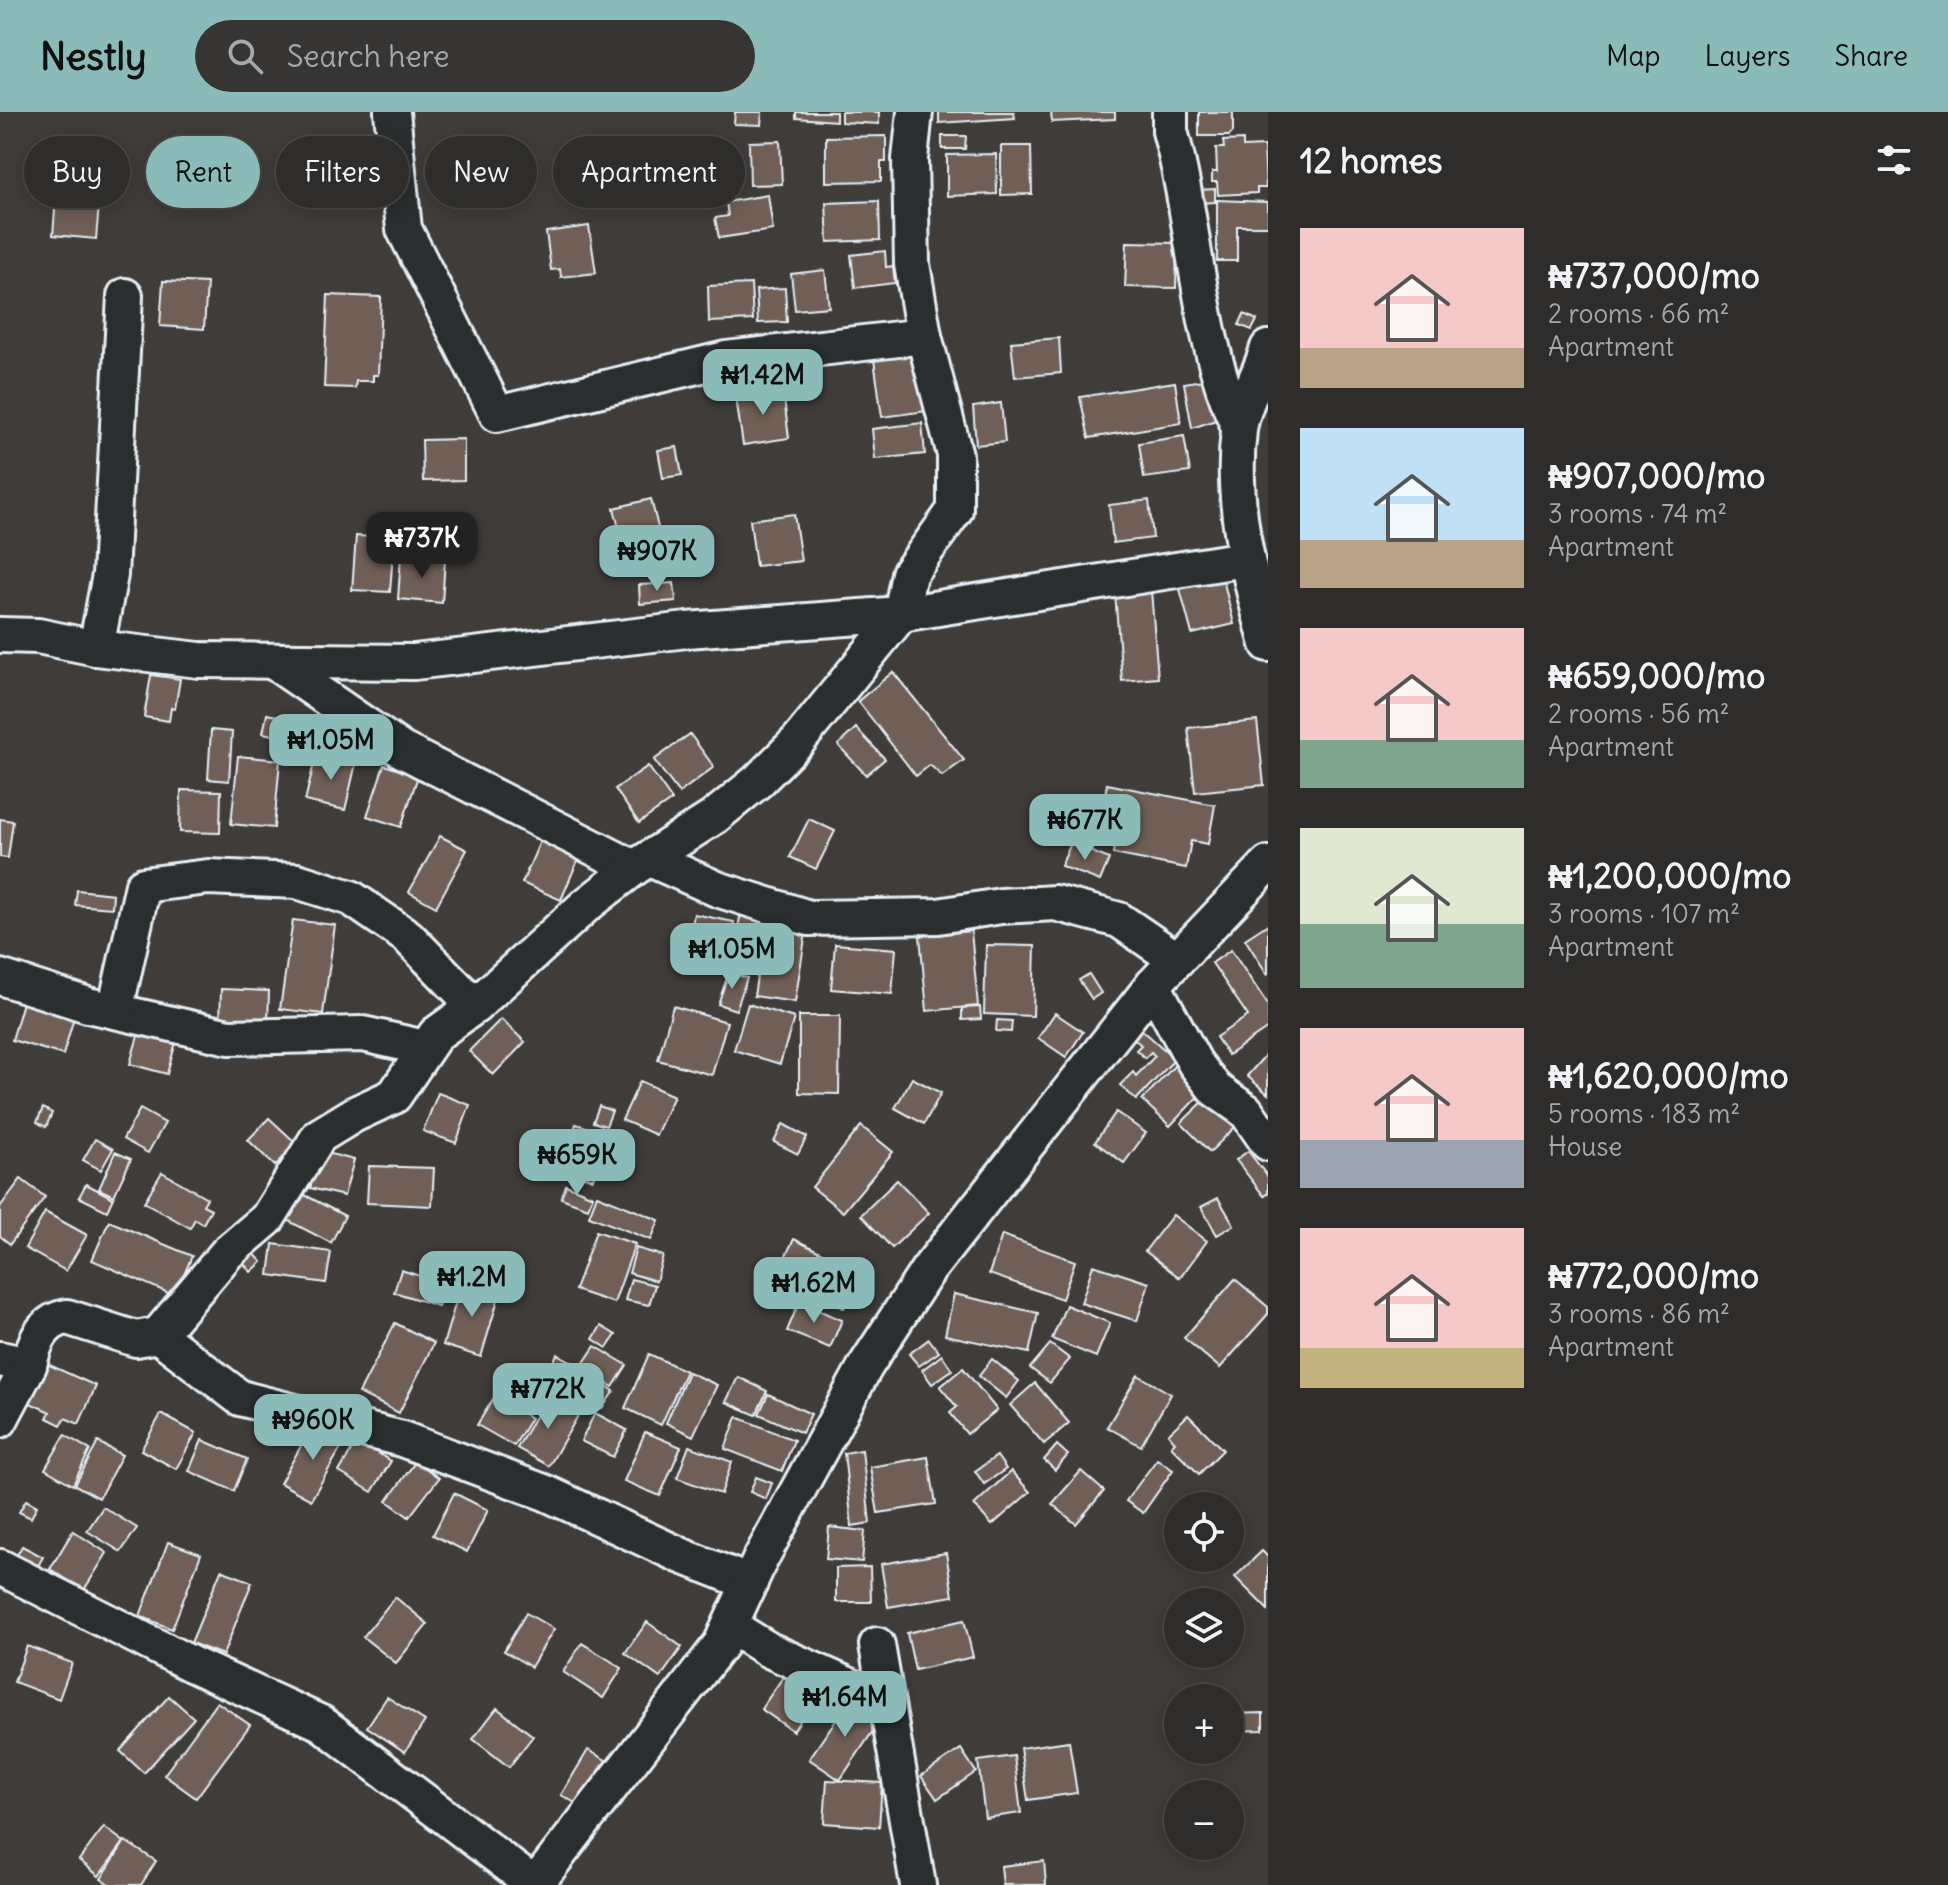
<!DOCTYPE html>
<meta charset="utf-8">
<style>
body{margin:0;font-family:Delius,sans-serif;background:#373534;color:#f1f3f6;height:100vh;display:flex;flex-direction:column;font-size:30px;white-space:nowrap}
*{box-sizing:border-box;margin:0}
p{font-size:26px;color:#a7a8a9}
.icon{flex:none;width:44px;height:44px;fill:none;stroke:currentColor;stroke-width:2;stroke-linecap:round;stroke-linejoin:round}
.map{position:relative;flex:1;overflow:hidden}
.sheet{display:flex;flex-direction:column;background:#2f2d2c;width:680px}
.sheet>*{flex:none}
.top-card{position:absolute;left:24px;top:24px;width:760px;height:72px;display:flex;gap:16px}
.fabs{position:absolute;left:1164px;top:1380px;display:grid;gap:16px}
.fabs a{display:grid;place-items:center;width:80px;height:80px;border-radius:50%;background:#2f2d2c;box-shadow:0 4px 20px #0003,0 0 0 2px #4a4948;font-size:40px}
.price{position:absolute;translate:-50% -68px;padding:0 18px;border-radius:16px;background:#8bbbb9;color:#111;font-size:26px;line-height:52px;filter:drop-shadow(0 2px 4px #0008)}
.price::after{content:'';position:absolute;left:50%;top:48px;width:24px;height:18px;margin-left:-12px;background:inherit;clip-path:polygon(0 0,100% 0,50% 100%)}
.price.active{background:#222;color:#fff}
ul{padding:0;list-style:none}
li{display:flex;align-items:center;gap:24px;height:200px;padding:0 32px}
li span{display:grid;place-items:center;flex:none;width:224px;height:160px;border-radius:0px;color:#555}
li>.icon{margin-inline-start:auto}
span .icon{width:96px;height:96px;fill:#fffc;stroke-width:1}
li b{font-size:34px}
h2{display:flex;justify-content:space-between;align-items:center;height:96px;padding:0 32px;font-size:34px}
.pill{padding:0 28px;border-radius:36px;background:#2f2d2c;box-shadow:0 4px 20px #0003,0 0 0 2px #4a4948;font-size:28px;line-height:72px}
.pill.active{background:#8bbbb9;color:#111}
header{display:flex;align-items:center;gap:48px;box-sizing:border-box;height:112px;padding:0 40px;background:#8bbbb9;color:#111}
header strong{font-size:38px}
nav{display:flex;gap:44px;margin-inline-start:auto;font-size:28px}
.search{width:560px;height:72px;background:#373534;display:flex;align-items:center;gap:20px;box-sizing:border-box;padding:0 28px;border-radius:44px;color:#a7a8a9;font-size:30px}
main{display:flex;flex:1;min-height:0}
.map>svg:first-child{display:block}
.building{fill:#6f5f57;stroke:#e8f1f8;stroke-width:2}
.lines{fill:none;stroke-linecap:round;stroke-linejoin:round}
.minor-casing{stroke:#e8f1f8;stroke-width:40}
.minor{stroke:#2a2d2e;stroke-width:34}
</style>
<header>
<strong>Nestly</strong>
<div class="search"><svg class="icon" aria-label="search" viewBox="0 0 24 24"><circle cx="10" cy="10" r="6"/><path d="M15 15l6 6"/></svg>Search here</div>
<nav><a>Map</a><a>Layers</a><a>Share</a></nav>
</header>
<main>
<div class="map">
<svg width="1268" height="1773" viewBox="0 0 1268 1773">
<rect width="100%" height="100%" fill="#3f3c3a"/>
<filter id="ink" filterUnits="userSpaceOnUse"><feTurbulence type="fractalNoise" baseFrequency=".0125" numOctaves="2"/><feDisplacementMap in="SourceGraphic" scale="16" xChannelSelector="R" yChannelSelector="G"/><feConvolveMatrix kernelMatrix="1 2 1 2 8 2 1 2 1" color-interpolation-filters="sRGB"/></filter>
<g filter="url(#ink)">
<g class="building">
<polygon points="735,0 762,0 761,13 734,12"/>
<polygon points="796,0 836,0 836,9 796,6"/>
<polygon points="841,0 879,0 879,12 841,10"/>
<polygon points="939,0 1014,0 1015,6 939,11"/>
<polygon points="1051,0 1115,0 1115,7 1052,10"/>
<polygon points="1199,0 1233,0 1233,20 1229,24 1199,24"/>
<polygon points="886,24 886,50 881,50 881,69 826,70 826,25"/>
<polygon points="942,24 966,24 965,37 942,37"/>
<polygon points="1243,28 1243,35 1264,34 1266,76 1257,76 1257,81 1218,83 1217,70 1212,70 1212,60 1217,60 1216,36 1224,36 1223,29"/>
<polygon points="780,29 782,72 750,73 749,30"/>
<polygon points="1001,34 1031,34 1032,82 1001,83"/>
<polygon points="996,42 997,82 947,84 947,43"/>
<polygon points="1215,77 1215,90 1200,91 1199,78"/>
<polygon points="83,80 100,82 96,127 53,123 56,85 83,88"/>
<polygon points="768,83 773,118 719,126 715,106 728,104 726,90"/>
<polygon points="1217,88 1268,90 1268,114 1237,114 1237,149 1217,149"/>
<polygon points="879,89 880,128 828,130 826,91"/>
<polygon points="589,114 596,161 561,165 560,157 551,158 546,120"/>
<polygon points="1127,130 1177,131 1176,176 1125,175"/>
<polygon points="885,139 886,155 893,154 895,171 855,176 851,143"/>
<polygon points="825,158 829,195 795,198 791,162"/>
<polygon points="163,169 207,171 204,217 160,214"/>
<polygon points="751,172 753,208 709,210 708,174"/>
<polygon points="785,176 787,210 758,211 756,178"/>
<polygon points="328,183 381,185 378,263 373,263 373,269 356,269 355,276 324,275"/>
<polygon points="1244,202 1257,208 1252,218 1239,213"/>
<polygon points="1059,226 1061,261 1015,265 1011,230"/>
<polygon points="919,241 927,299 882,305 874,248"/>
<polygon points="1209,267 1216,308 1192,316 1184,271"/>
<polygon points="1175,270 1181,311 1089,326 1080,285"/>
<polygon points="768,277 768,281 783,279 789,326 743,333 736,286"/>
<polygon points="1001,291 1005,330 976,333 973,295"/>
<polygon points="922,311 925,342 875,347 872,317"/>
<polygon points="1184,324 1190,360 1144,366 1139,331"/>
<polygon points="464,327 464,368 423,369 422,328"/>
<polygon points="677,335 682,363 663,366 658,338"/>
<polygon points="651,387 666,448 629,457 614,396"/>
<polygon points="1149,388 1153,426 1113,431 1109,393"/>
<polygon points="794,402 801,449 756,454 750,408"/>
<polygon points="356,424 394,426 390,480 352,478"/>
<polygon points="401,444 445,448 442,491 398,487"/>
<polygon points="1223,467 1234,512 1192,522 1180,477"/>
<polygon points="674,471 676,489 640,492 639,473"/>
<polygon points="1151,478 1158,566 1122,569 1115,481"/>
<polygon points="893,560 964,648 942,664 930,653 916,664 858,589"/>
<polygon points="151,563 180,567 175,597 171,596 169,609 144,605"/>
<polygon points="267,602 292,607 288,626 263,621"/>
<polygon points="1257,609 1264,673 1195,680 1188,616"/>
<polygon points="856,616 885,647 866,663 838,633"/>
<polygon points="211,618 232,620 229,669 208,667"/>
<polygon points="690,622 714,655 679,681 654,648"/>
<polygon points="316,643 356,651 345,698 305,689"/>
<polygon points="238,644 280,648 274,716 231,712"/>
<polygon points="384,653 418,664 401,715 367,704"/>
<polygon points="648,654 672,688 639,711 615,677"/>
<polygon points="1107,672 1215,693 1208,732 1191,729 1186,756 1113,742 1114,734 1096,730"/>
<polygon points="181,678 221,679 220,721 180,720"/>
<polygon points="0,707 13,709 8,746 0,745"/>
<polygon points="809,707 835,719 816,757 790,745"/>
<polygon points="440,724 467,738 436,795 409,780"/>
<polygon points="541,727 580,743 561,788 522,771"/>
<polygon points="1071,731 1109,747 1100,769 1061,754"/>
<polygon points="77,778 113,782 112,796 75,793"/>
<polygon points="741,801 762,806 753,843 733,839"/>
<polygon points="694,802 734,810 725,859 685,852"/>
<polygon points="293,808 335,813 323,902 280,897"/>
<polygon points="1268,812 1268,861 1267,862 1245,827"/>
<polygon points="765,813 806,820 795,890 754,884"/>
<polygon points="971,819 978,894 927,899 920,824"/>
<polygon points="835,832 896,837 892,882 831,877"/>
<polygon points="986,833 1035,834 1033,904 984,902"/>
<polygon points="1231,838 1268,893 1268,916 1228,943 1216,925 1248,904 1212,851"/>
<polygon points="729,860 747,866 736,898 718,892"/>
<polygon points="1089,862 1101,881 1092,887 1079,868"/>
<polygon points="221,877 269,879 268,912 220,910"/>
<polygon points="24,887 75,902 63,943 12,928"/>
<polygon points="748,892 794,906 780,952 734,938"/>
<polygon points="673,894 727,910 712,963 658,948"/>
<polygon points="980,895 981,907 962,908 962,896"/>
<polygon points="1055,901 1083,920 1066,945 1038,926"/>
<polygon points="799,904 840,904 839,982 799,981"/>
<polygon points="501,907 525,930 493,963 469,939"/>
<polygon points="997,908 1012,909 1011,920 996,919"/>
<polygon points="1140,916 1175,947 1136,988 1120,973 1133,960 1136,964 1155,944 1151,940 1145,946 1136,938 1141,933 1132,925"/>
<polygon points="139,920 176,930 167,962 130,952"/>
<polygon points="1268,940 1268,982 1247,964"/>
<polygon points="1177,951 1205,977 1170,1014 1142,988"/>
<polygon points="912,966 941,981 924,1012 895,996"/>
<polygon points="640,969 674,984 656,1023 622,1008"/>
<polygon points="438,981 470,993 456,1031 423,1019"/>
<polygon points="1207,986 1236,1014 1210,1040 1181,1011"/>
<polygon points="599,994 612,999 606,1014 593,1010"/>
<polygon points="43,996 52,1001 46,1015 37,1010"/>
<polygon points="140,997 165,1011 148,1041 123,1027"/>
<polygon points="1116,1000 1146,1021 1124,1051 1095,1030"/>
<polygon points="269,1006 297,1032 275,1054 248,1028"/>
<polygon points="576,1012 607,1021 593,1067 561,1057"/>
<polygon points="783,1012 807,1025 798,1042 774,1030"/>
<polygon points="861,1014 893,1040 843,1100 812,1075"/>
<polygon points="95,1027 113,1037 101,1058 83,1048"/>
<polygon points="319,1039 354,1048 344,1084 310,1076"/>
<polygon points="1248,1039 1268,1065 1268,1081 1264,1084 1236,1048"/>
<polygon points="115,1040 131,1047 114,1084 99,1077"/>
<polygon points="369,1054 434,1056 432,1094 367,1091"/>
<polygon points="162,1060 207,1086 203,1093 211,1097 203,1112 195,1107 190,1116 144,1090"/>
<polygon points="21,1067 45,1085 10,1132 0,1124 0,1095"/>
<polygon points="897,1068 929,1101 892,1136 861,1103"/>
<polygon points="86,1072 113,1086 107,1099 79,1085"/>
<polygon points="566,1073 593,1084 588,1096 561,1086"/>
<polygon points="299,1080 345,1104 331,1131 285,1107"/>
<polygon points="597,1083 659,1108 651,1128 589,1104"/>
<polygon points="1218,1086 1234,1113 1217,1123 1201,1095"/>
<polygon points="45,1100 87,1123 66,1159 25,1136"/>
<polygon points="1173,1103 1207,1129 1180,1166 1145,1139"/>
<polygon points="109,1109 192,1144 175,1184 92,1148"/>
<polygon points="596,1119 635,1132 614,1191 575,1178"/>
<polygon points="1002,1123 1075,1149 1062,1187 989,1162"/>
<polygon points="794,1127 862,1161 844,1196 776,1163"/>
<polygon points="273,1132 331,1140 326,1171 269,1163"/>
<polygon points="247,1134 262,1150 251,1160 237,1144"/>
<polygon points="636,1136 663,1144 656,1169 629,1161"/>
<polygon points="429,1145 452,1150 449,1164 425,1159"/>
<polygon points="1093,1153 1149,1171 1137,1209 1081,1191"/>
<polygon points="401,1158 445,1172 438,1194 394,1180"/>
<polygon points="631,1167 655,1173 649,1193 625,1188"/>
<polygon points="1235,1167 1268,1195 1268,1202 1220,1256 1184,1226"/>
<polygon points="462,1169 500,1181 481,1245 443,1233"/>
<polygon points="954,1182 1038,1201 1029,1241 945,1223"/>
<polygon points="799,1190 842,1208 830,1236 787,1219"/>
<polygon points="1066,1193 1110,1211 1096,1245 1052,1227"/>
<polygon points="395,1211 434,1231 399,1301 359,1281"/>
<polygon points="601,1214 616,1223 607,1236 593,1227"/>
<polygon points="929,1227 939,1240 919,1254 909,1242"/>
<polygon points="1050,1232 1070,1247 1050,1271 1030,1256"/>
<polygon points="595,1234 627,1253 613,1275 581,1255"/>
<polygon points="557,1242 580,1254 567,1278 545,1267"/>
<polygon points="649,1242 686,1259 661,1313 625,1296"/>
<polygon points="942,1243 952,1258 932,1272 922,1258"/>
<polygon points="992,1247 1019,1269 1006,1286 979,1264"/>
<polygon points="45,1251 96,1274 79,1312 65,1306 61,1313 47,1306 50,1300 28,1290"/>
<polygon points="963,1256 997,1298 967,1322 950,1301 957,1295 940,1275"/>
<polygon points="585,1260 614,1279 602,1296 574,1277"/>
<polygon points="688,1260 717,1273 693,1324 666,1311"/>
<polygon points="1138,1263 1171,1282 1141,1334 1107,1315"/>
<polygon points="738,1265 767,1279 756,1303 726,1290"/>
<polygon points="1035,1271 1069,1311 1044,1332 1010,1293"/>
<polygon points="768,1282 811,1302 802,1321 759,1302"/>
<polygon points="495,1284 531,1306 514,1334 477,1313"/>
<polygon points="547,1284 579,1302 549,1354 517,1336"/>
<polygon points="595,1301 627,1318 613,1345 581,1329"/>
<polygon points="161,1302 196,1321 176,1357 141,1338"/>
<polygon points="1188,1303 1223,1338 1199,1362 1171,1334 1175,1330 1168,1322"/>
<polygon points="737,1305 794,1328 782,1359 725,1337"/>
<polygon points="314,1311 345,1329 311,1388 280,1371"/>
<polygon points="645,1320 681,1335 660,1384 624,1369"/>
<polygon points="65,1323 90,1338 73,1373 45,1357"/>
<polygon points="202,1328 247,1347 234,1379 189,1359"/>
<polygon points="357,1329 391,1349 372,1380 339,1360"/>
<polygon points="98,1330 122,1343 99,1386 75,1373"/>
<polygon points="1057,1333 1068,1343 1055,1358 1044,1348"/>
<polygon points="689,1334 732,1350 721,1382 677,1366"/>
<polygon points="862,1338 870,1411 852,1414 844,1341"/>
<polygon points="997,1344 1006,1357 984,1372 975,1359"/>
<polygon points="928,1345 936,1392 878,1401 870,1355"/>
<polygon points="1157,1347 1173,1358 1143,1401 1126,1389"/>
<polygon points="416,1349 439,1366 409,1405 387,1389"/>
<polygon points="1011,1359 1030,1380 992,1413 974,1393"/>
<polygon points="1081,1359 1104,1379 1076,1412 1052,1392"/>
<polygon points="756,1365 772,1371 766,1387 750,1380"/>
<polygon points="454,1381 488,1398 467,1440 433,1423"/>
<polygon points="26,1388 37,1394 31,1406 19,1400"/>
<polygon points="103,1395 137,1416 121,1440 87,1419"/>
<polygon points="829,1415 865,1419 862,1450 826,1447"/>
<polygon points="73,1419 107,1441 84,1478 50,1457"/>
<polygon points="168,1430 201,1442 172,1517 140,1504"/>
<polygon points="22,1434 43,1445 34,1461 13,1450"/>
<polygon points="1262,1439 1268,1445 1268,1498 1235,1465"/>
<polygon points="946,1441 953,1484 888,1495 881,1452"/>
<polygon points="870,1455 871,1490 836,1490 836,1456"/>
<polygon points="221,1458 252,1470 223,1543 191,1531"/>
<polygon points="395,1485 428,1512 396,1551 363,1525"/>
<polygon points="526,1501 554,1517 531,1555 504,1539"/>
<polygon points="964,1508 973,1545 915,1558 907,1521"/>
<polygon points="647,1510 682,1535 660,1566 625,1541"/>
<polygon points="582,1531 622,1556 603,1586 563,1560"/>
<polygon points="27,1534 72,1551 59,1587 14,1570"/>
<polygon points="788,1558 820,1580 793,1619 761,1597"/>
<polygon points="169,1584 194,1606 144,1661 120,1639"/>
<polygon points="387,1585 425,1609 405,1640 367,1615"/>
<polygon points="850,1587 881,1607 840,1668 809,1647"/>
<polygon points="217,1590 250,1613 196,1686 164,1663"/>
<polygon points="497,1596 533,1624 509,1655 473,1627"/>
<polygon points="1263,1601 1263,1618 1230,1619 1230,1602"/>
<polygon points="1069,1629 1077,1681 1028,1688 1020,1636"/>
<polygon points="961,1637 976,1660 937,1687 921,1664"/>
<polygon points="588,1638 606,1648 579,1693 561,1683"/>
<polygon points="1014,1644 1021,1701 985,1706 978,1649"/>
<polygon points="827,1668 882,1671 879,1715 824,1711"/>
<polygon points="104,1715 124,1730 99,1764 79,1748"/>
<polygon points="125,1729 156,1749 141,1773 111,1773 101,1767"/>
<polygon points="1044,1749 1046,1773 1003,1773 1001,1754"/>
</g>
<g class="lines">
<defs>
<g id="minor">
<polyline points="392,0 404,117 497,302 726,247 924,224"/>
<path d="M1170 0V19C1197 117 1196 222 1239 315"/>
<path d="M1268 236C1260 263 1242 292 1239 318 1230 390 1249 463 1268 532"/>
<polyline points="0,523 38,524 96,536 199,548 414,550 687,518 901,502 1245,447"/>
<polyline points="96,536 110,463 125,184"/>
<polyline points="274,550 402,638 634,756"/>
<polyline points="650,747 717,777 809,806 938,804 1001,794 1055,791 1119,808 1176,847"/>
<polyline points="0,865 88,893 229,925 363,922 425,936"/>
<polyline points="1153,873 1195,951 1216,978 1246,999 1268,1031"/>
<polyline points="115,899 143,773 208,765 297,769 351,786 408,825 475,894"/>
<polyline points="158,1223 240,1286 402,1327 546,1381 682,1444 750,1471"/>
<path d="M0 1247 29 1253C34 1231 42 1209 67 1205L136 1227 158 1223 227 1141 267 1107 319 1024 355 1002 394 984 436 922 475 894 585 794 634 756 714 705 758 669 798 629 901 502 909 462 955 398V343L924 224 912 152 910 47 915 0"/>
<polyline points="0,1308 29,1253"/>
<polyline points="0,1455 191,1552 321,1611 535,1773 721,1532 761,1446 865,1255 928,1158 1153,873 1268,752"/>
<polyline points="730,1514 769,1538 884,1589"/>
<polyline points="877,1533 918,1773"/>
</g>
</defs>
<use href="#minor" class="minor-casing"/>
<use href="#minor" class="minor"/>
</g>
</g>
</svg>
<div class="fabs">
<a><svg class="icon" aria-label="locate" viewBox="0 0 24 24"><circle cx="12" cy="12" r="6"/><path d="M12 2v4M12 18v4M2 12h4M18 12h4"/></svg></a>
<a><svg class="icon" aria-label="layers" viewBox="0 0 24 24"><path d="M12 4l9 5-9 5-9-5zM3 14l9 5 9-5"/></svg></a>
<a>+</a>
<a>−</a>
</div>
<b class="price" style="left:763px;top:305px">₦1.42M</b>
<b class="price active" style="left:422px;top:468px">₦737K</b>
<b class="price" style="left:657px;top:481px">₦907K</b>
<b class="price" style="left:331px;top:670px">₦1.05M</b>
<b class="price" style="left:1085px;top:750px">₦677K</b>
<b class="price" style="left:732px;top:879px">₦1.05M</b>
<b class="price" style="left:577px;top:1085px">₦659K</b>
<b class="price" style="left:472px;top:1207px">₦1.2M</b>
<b class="price" style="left:814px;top:1213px">₦1.62M</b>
<b class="price" style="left:548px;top:1319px">₦772K</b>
<b class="price" style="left:313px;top:1350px">₦960K</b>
<b class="price" style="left:845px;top:1627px">₦1.64M</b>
<div class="top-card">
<a class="pill">Buy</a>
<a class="pill active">Rent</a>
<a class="pill">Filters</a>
<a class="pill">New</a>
<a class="pill">Apartment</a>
</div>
</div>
<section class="sheet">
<h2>12 homes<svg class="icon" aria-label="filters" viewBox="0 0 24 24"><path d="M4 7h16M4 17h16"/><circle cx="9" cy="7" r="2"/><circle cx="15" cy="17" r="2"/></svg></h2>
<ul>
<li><span style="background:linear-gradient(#f6c9c9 75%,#b9a48a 0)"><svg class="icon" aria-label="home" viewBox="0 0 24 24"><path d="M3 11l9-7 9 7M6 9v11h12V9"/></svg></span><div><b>₦737,000/mo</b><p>2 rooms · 66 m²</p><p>Apartment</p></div></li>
<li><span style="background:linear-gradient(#bfe0f5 70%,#b9a48a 0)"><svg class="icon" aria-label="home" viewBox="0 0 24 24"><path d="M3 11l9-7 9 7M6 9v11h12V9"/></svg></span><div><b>₦907,000/mo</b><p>3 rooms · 74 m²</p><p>Apartment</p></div></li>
<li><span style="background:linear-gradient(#f6c9c9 70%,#7fa58c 0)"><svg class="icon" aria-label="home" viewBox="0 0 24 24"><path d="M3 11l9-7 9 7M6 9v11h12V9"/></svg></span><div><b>₦659,000/mo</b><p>2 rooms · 56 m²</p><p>Apartment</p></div></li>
<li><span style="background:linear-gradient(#dfe7d0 60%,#7fa58c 0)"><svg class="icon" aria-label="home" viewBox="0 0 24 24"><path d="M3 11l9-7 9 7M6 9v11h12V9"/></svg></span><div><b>₦1,200,000/mo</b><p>3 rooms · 107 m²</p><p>Apartment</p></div></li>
<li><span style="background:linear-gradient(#f6c9c9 70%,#9aa5b1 0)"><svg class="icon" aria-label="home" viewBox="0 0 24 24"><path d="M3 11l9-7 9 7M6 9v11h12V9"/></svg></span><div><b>₦1,620,000/mo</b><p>5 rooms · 183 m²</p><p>House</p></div></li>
<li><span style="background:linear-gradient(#f6c9c9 75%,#c2b280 0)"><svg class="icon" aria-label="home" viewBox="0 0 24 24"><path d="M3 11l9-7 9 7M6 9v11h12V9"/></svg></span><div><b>₦772,000/mo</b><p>3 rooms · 86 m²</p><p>Apartment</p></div></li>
</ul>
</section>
</main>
